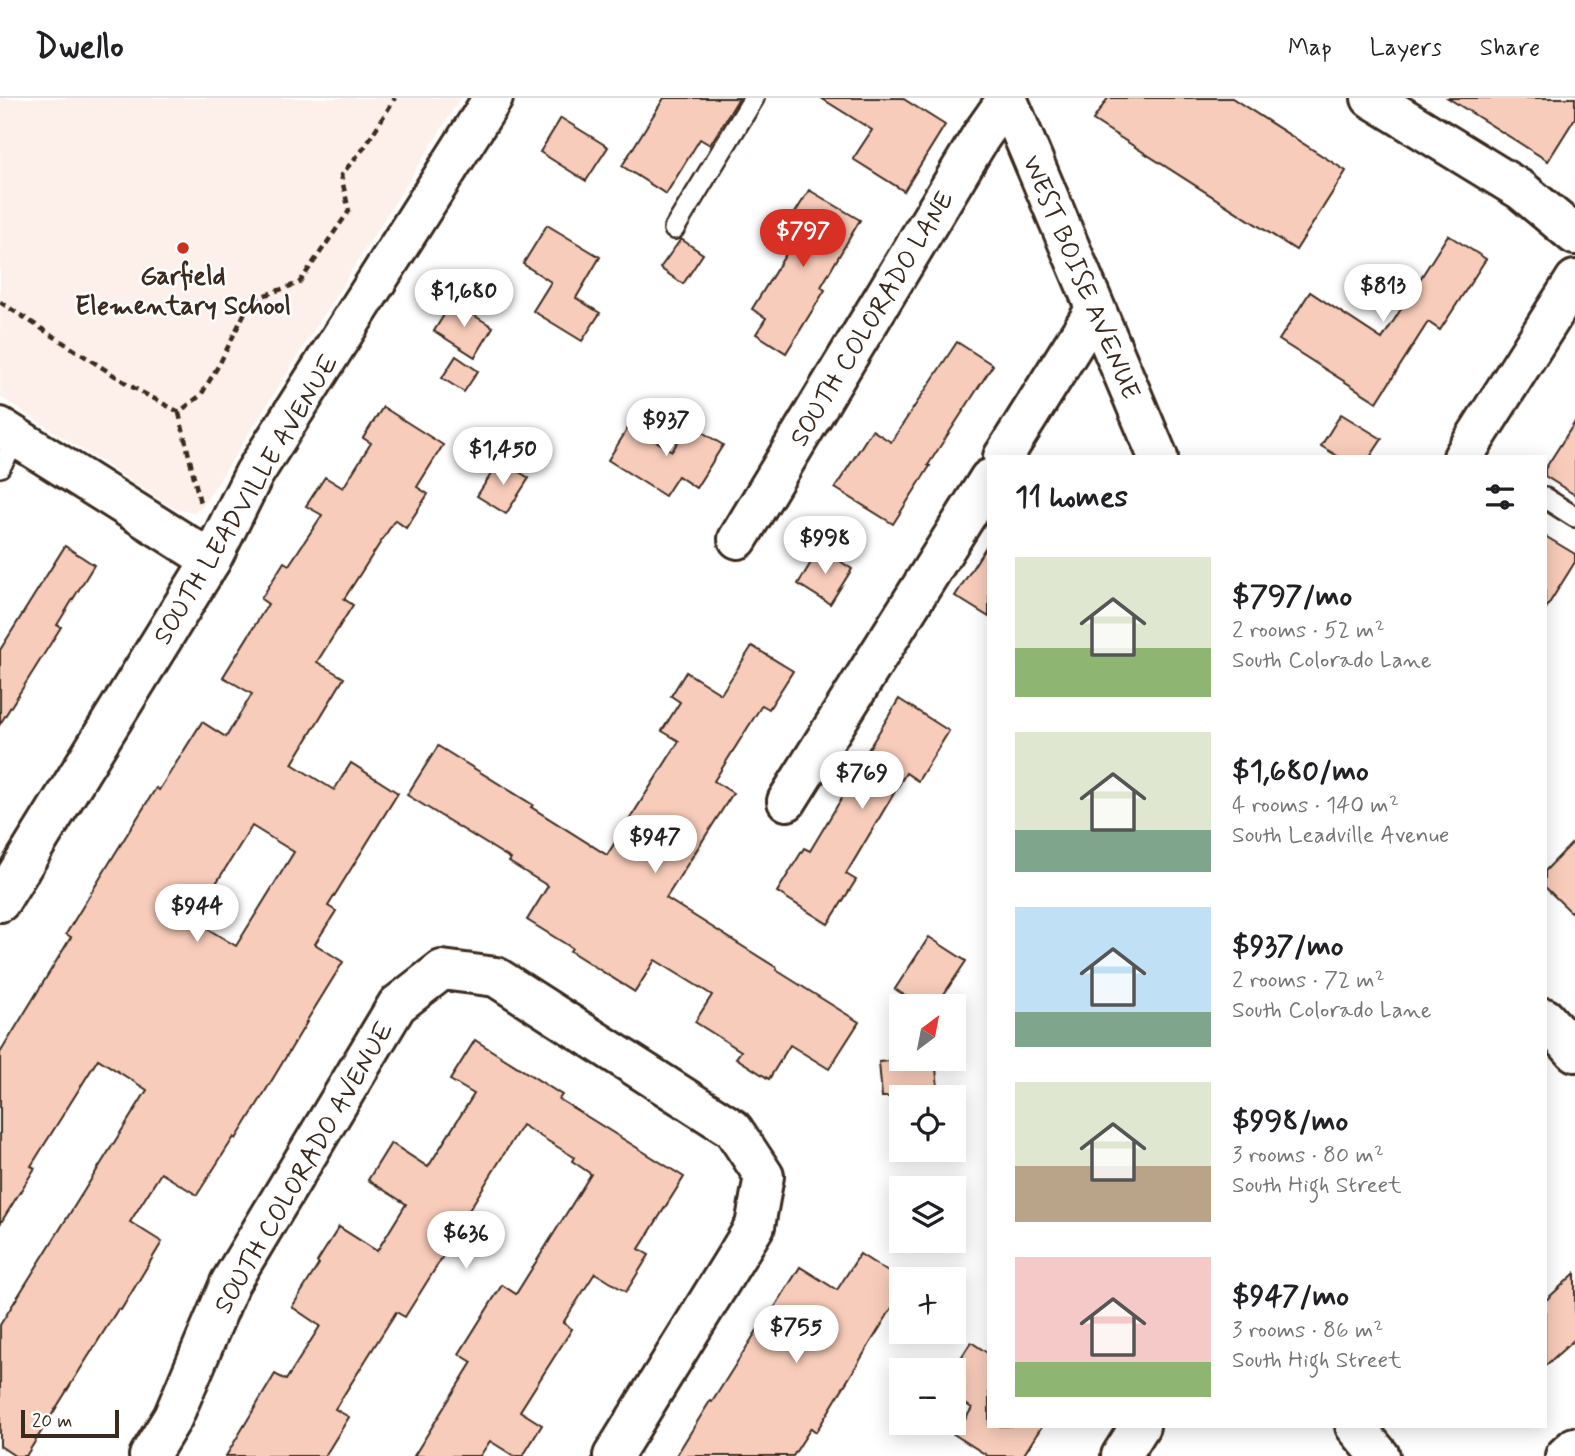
<!DOCTYPE html>
<meta charset="utf-8">
<style>
body{margin:0;font-family:Mynerve,sans-serif;background:#f2f2f2;color:#202124;height:100vh;display:flex;flex-direction:column;font-size:26px;white-space:nowrap}
*{box-sizing:border-box;margin:0}
p{font-size:23px;color:#757577}
.icon{flex:none;width:38px;height:38px;fill:none;stroke:currentColor;stroke-width:2;stroke-linecap:round;stroke-linejoin:round}
.map{position:relative;flex:1;overflow:hidden}
.drawer{position:absolute;left:987px;top:357px;width:560px;height:973px;display:flex;flex-direction:column;background:#fff;border-radius:0px;box-shadow:0 4px 18px #0003}
.drawer>*{flex:none}
.needle{width:46px;rotate:32deg}
.controls{position:absolute;left:889px;top:896px;display:grid;gap:14px}
.controls a{display:grid;place-items:center;width:77px;height:77px;border-radius:0px;background:#fff;box-shadow:0 4px 18px #0003;font-size:35px}
.scale{position:absolute;left:21px;bottom:18px;width:98px;box-sizing:border-box;padding-left:7px;border:4px solid #3b2a1e;border-top:0;font-size:19px;line-height:24px;white-space:nowrap;color:#3b2a1e;-webkit-text-stroke:5px #fff;paint-order:stroke}
.price{position:absolute;translate:-50% -60px;padding:0 16px;border-radius:24px;background:#fff;color:#222;font-size:23px;line-height:46px;filter:drop-shadow(0 2px 4px #0008)}
.price::after{content:'';position:absolute;left:50%;top:42px;width:21px;height:16px;margin-left:-10px;background:inherit;clip-path:polygon(0 0,100% 0,50% 100%)}
.price.active{background:#d93025;color:#fff}
ul{padding:0;list-style:none}
li{display:flex;align-items:center;gap:21px;height:175px;padding:0 28px}
li span{display:grid;place-items:center;flex:none;width:196px;height:140px;border-radius:0px;color:#555}
li>.icon{margin-inline-start:auto}
span .icon{width:84px;height:84px;fill:#fffc;stroke-width:1}
li b{font-size:30px}
h2{display:flex;justify-content:space-between;align-items:center;height:84px;padding:0 28px;font-size:30px}
header{display:flex;align-items:center;gap:42px;box-sizing:border-box;height:98px;padding:0 35px;background:#fff;border-bottom:2px solid #e0e0e0}
header strong{font-size:33px}
nav{display:flex;gap:38px;margin-inline-start:auto;font-size:24px}
.map>svg:first-child{display:block}
.built{fill:#fdf0ea}
.building{fill:#f8ccba;stroke:#3b2a1e;stroke-width:2;fill-rule:evenodd}
.lines{fill:none;stroke-linecap:round;stroke-linejoin:round}
.lane-casing{stroke:#3b2a1e;stroke-width:24}
.street-casing{stroke:#3b2a1e;stroke-width:44}
.secondary-casing{stroke:#3b2a1e;stroke-width:44}
.path{stroke:#3b2a1e;stroke-width:4.5;stroke-dasharray:7 5;stroke-linecap:butt}
.lane{stroke:#fff;stroke-width:19}
.street{stroke:#fff;stroke-width:38}
.secondary{stroke:#fff;stroke-width:38}
.poi-dot{fill:#c8321e;stroke:#fff;stroke-width:2.5}
.labels{text-anchor:middle;stroke-width:5;stroke-linejoin:round;paint-order:stroke}
.poi-label{font-size:26px;font-weight:bold;fill:#3b2a1e;stroke:#fff}
.street-label{font-size:26px;fill:#3b2a1e;stroke:#fff}
</style>
<header>
<strong>Dwello</strong>
<nav><a>Map</a><a>Layers</a><a>Share</a></nav>
</header>
<div class="map">
<svg width="1575" height="1358" viewBox="0 0 1575 1358">
<rect width="100%" height="100%" fill="#fff"/>
<filter id="ink" filterUnits="userSpaceOnUse"><feTurbulence type="fractalNoise" baseFrequency=".0143" numOctaves="2"/><feDisplacementMap in="SourceGraphic" scale="14" xChannelSelector="R" yChannelSelector="G"/><feConvolveMatrix kernelMatrix="1 2 1 2 8 2 1 2 1" color-interpolation-filters="sRGB"/></filter>
<g filter="url(#ink)">
<polygon class="built" points="0,0 461,0 203,408 194,414 176,412 0,299"/>
<g class="building">
<polygon points="664,0 739,0 710,47 700,41 666,96 622,68"/>
<polygon points="821,0 902,0 945,27 904,93 853,61 872,32"/>
<polygon points="1108,0 1232,0 1346,73 1296,152 1093,22"/>
<polygon points="1448,0 1575,0 1575,20 1548,63"/>
<polygon points="561,20 608,49 586,83 540,54"/>
<polygon points="809,92 860,122 821,189 825,192 786,255 756,236 766,220 752,211 799,135 787,128"/>
<polygon points="547,127 600,159 576,200 600,215 582,243 533,213 551,184 523,166"/>
<polygon points="1448,137 1486,161 1440,232 1428,224 1377,304 1279,242 1310,194 1382,241"/>
<polygon points="681,141 703,156 683,186 660,170"/>
<polygon points="452,204 493,229 475,259 434,233"/>
<polygon points="957,244 993,267 928,367 930,368 893,426 835,390 872,332 891,344"/>
<polygon points="456,258 478,273 464,294 442,280"/>
<path d="M383 309 443 347 417 389 428 396 406 430 395 422 344 501 353 507 317 564 344 580 292 666 334 692 351 665 398 695 328 808 336 813 315 846 343 864 306 924H307L260 1002 236 1041 234 1039 197 1097 161 1075 130 1124 162 1144 121 1212 118 1211 26 1358H15L0 1348V1227L147 992 98 961 31 1068 35 1070 0 1126V955L71 839 66 836 116 754 156 690 159 692 202 624 226 639 252 596 223 579 268 506 261 501 284 464 289 467 322 417 306 408 325 379 343 390 371 345 363 340ZM252 728 294 754 236 848 193 822Z"/>
<polygon points="1341,316 1382,341 1370,359 1339,359 1321,348"/>
<polygon points="1575,324 1575,397 1545,378 1545,371"/>
<polygon points="689,326 723,347 696,390 678,378 665,398 608,362 630,327 672,353"/>
<polygon points="500,362 529,380 506,416 477,398"/>
<polygon points="1545,438 1575,456 1575,464 1545,512"/>
<polygon points="989,444 989,519 955,498"/>
<polygon points="65,448 94,467 57,527 61,529 0,626 0,552"/>
<polygon points="820,450 852,471 830,506 798,486"/>
<polygon points="752,548 793,573 769,611 762,607 714,683 733,695 666,800 777,870 776,872 859,924 829,971 790,947 769,981 736,960 741,953 695,924 712,897 655,862 635,894 570,853 572,850 527,822 548,788 509,764 511,761 407,697 438,648 533,707 531,709 607,757 679,643 662,633 680,604 671,598 686,574 721,596"/>
<polygon points="899,601 949,633 918,683 906,675 846,776 856,782 828,826 777,794 804,750 810,753 870,653 868,652"/>
<polygon points="1575,742 1575,818 1545,789 1545,773"/>
<polygon points="929,839 966,863 936,908 921,908 895,891"/>
<polygon points="475,942 562,997 559,1001 684,1079 639,1151 649,1157 626,1194 595,1175 563,1225 572,1231 520,1313 542,1327 523,1358 514,1358 490,1343 480,1358 414,1358 472,1264 459,1256 502,1187 516,1196 591,1076 572,1063 574,1059 522,1027 448,1146 450,1147 405,1219 396,1214 335,1311 349,1319 325,1358 226,1358 275,1276 286,1282 320,1228 292,1209 319,1166 317,1164 339,1129 377,1153 406,1106 368,1082 391,1045 428,1069 474,996 450,982"/>
<polygon points="912,961 935,961 939,999 882,999 879,964"/>
<polygon points="860,1156 901,1182 901,1195 816,1334 811,1330 793,1358 676,1358 710,1303 712,1304 761,1226 763,1228 800,1169 837,1192"/>
<polygon points="1575,1175 1575,1241 1545,1268 1545,1203"/>
<polygon points="971,1244 989,1256 989,1328 1042,1328 1023,1358 988,1358 941,1328 961,1328 972,1310 954,1299 954,1271"/>
</g>
<g class="lines">
<defs>
<g id="lane">
<polyline points="674,131 754,0"/>
<polyline points="0,369 18,340"/>
<polyline points="1545,400 1575,419"/>
</g>
<g id="street">
<polyline points="1371,0 1521,92 1575,137"/>
<polyline points="0,329 211,462"/>
<polyline points="1003,359 1095,212"/>
<polyline points="1463,359 1575,182"/>
<polyline points="738,441 981,38 1007,1"/>
<polyline points="787,703 989,381"/>
<polyline points="0,804 211,462 254,376 493,0"/>
<polyline points="1355,1328 1380,1358"/>
<polyline points="149,1358 173,1319 230,1185 397,907 442,872 496,879 733,1031 764,1078 755,1128 613,1358"/>
<polyline points="1121,1358 1140,1328"/>
<polyline points="1565,1358 1575,1349"/>
</g>
<g id="secondary">
<polyline points="1007,0 1158,359"/>
<polyline points="1545,920 1575,954"/>
</g>
</defs>
<use href="#lane" class="lane-casing"/>
<use href="#street" class="street-casing"/>
<use href="#secondary" class="secondary-casing"/>
<g class="path">
<polyline points="0,204 134,290 179,314 201,297 220,265 251,202 299,185 349,113 341,77 364,50 395,0"/>
<polyline points="179,315 200,405"/>
</g>
<use href="#lane" class="lane"/>
<use href="#street" class="street"/>
<use href="#secondary" class="secondary"/>
</g>
</g>
<circle class="poi-dot" cx="183" cy="150" r="7"/>
<g class="labels">
<g class="poi-label">
<text x="183" y="186">Garfield<tspan x="183" dy="30">Elementary School</tspan></text>
</g>
<g class="street-label">
<text transform="translate(1082 179) rotate(67)" y="9">WEST BOISE AVENUE</text>
<text transform="translate(871 220) rotate(-59)" y="9">SOUTH COLORADO LANE</text>
<text transform="translate(245 401) rotate(-59)" y="9">SOUTH LEADVILLE AVENUE</text>
<text transform="translate(303 1069) rotate(-60)" y="9">SOUTH COLORADO AVENUE</text>
</g>
</g>
</svg>
<div class="controls">
<a><svg class="needle" viewBox="-14 -14 28 28"><path d="M0-13l5 13h-10z" fill="#e53935"/><path d="M0 13l5-13h-10z" fill="#757577"/></svg></a>
<a><svg class="icon" aria-label="locate" viewBox="0 0 24 24"><circle cx="12" cy="12" r="6"/><path d="M12 2v4M12 18v4M2 12h4M18 12h4"/></svg></a>
<a><svg class="icon" aria-label="layers" viewBox="0 0 24 24"><path d="M12 4l9 5-9 5-9-5zM3 14l9 5 9-5"/></svg></a>
<a>+</a>
<a>−</a>
</div>
<div class="scale">20 m</div>
<b class="price active" style="left:803px;top:171px">$797</b>
<b class="price" style="left:1383px;top:226px">$813</b>
<b class="price" style="left:464px;top:231px">$1,680</b>
<b class="price" style="left:666px;top:360px">$937</b>
<b class="price" style="left:503px;top:389px">$1,450</b>
<b class="price" style="left:825px;top:478px">$998</b>
<b class="price" style="left:862px;top:713px">$769</b>
<b class="price" style="left:655px;top:777px">$947</b>
<b class="price" style="left:197px;top:846px">$944</b>
<b class="price" style="left:466px;top:1173px">$636</b>
<b class="price" style="left:796px;top:1267px">$755</b>
<section class="drawer">
<h2>11 homes<svg class="icon" aria-label="filters" viewBox="0 0 24 24"><path d="M4 7h16M4 17h16"/><circle cx="9" cy="7" r="2"/><circle cx="15" cy="17" r="2"/></svg></h2>
<ul>
<li><span style="background:linear-gradient(#dfe7d0 65%,#8fb573 0)"><svg class="icon" aria-label="home" viewBox="0 0 24 24"><path d="M3 11l9-7 9 7M6 9v11h12V9"/></svg></span><div><b>$797/mo</b><p>2 rooms · 52 m²</p><p>South Colorado Lane</p></div></li>
<li><span style="background:linear-gradient(#dfe7d0 70%,#7fa58c 0)"><svg class="icon" aria-label="home" viewBox="0 0 24 24"><path d="M3 11l9-7 9 7M6 9v11h12V9"/></svg></span><div><b>$1,680/mo</b><p>4 rooms · 140 m²</p><p>South Leadville Avenue</p></div></li>
<li><span style="background:linear-gradient(#bfe0f5 75%,#7fa58c 0)"><svg class="icon" aria-label="home" viewBox="0 0 24 24"><path d="M3 11l9-7 9 7M6 9v11h12V9"/></svg></span><div><b>$937/mo</b><p>2 rooms · 72 m²</p><p>South Colorado Lane</p></div></li>
<li><span style="background:linear-gradient(#dfe7d0 60%,#b9a48a 0)"><svg class="icon" aria-label="home" viewBox="0 0 24 24"><path d="M3 11l9-7 9 7M6 9v11h12V9"/></svg></span><div><b>$998/mo</b><p>3 rooms · 80 m²</p><p>South High Street</p></div></li>
<li><span style="background:linear-gradient(#f6c9c9 75%,#8fb573 0)"><svg class="icon" aria-label="home" viewBox="0 0 24 24"><path d="M3 11l9-7 9 7M6 9v11h12V9"/></svg></span><div><b>$947/mo</b><p>3 rooms · 86 m²</p><p>South High Street</p></div></li>
</ul>
</section>
</div>
